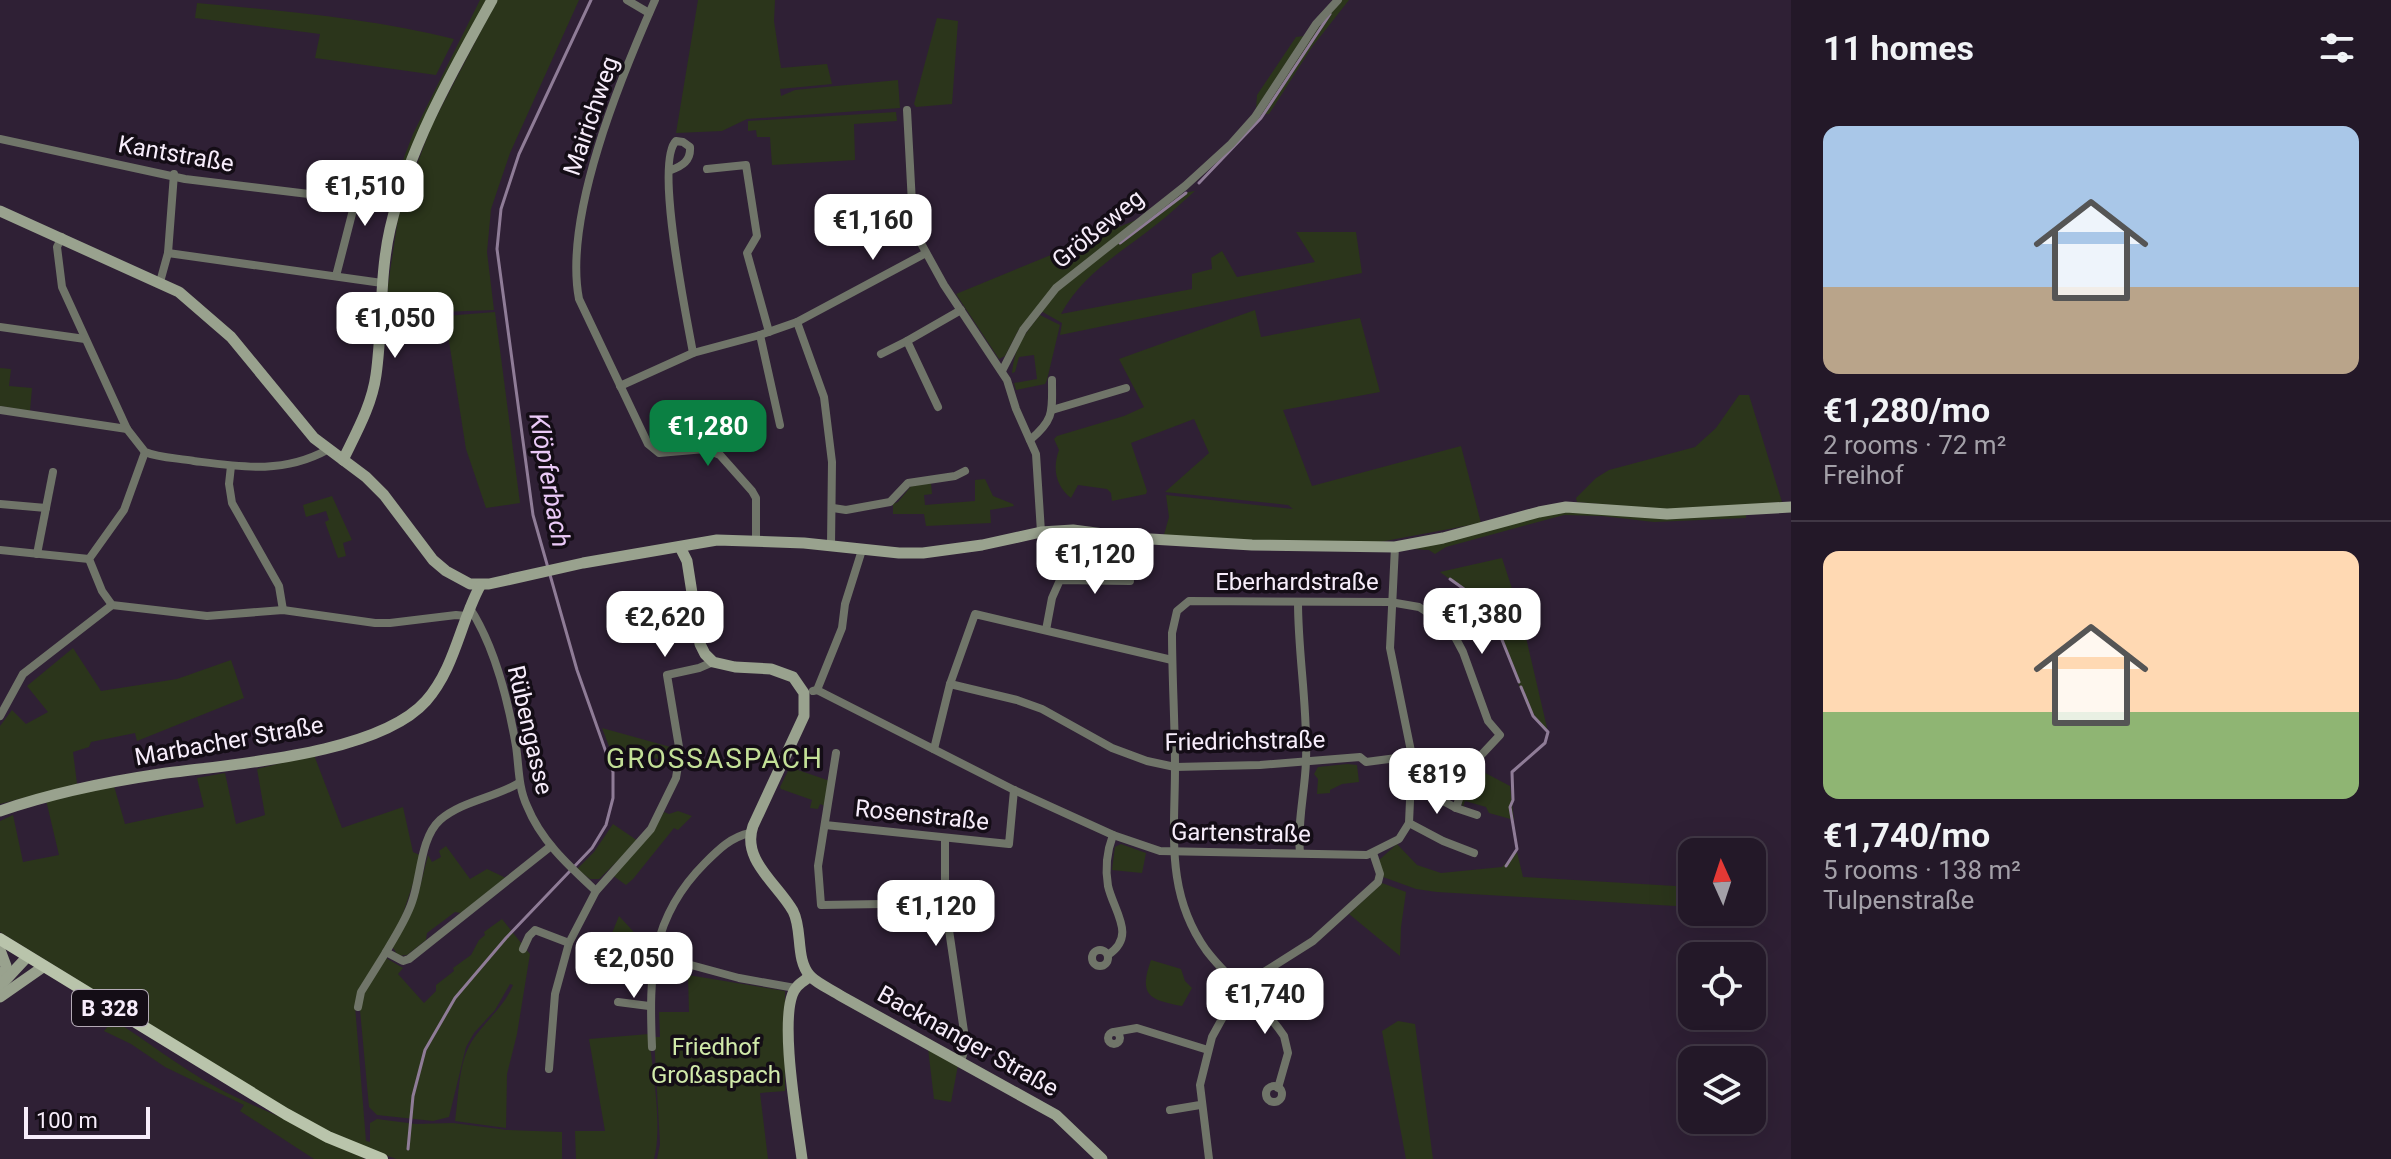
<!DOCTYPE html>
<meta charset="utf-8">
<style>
body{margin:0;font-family:Roboto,sans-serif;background:#2f2534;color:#f1f3f6;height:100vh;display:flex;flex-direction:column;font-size:30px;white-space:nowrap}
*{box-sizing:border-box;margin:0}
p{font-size:26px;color:#a3a0a8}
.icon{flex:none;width:44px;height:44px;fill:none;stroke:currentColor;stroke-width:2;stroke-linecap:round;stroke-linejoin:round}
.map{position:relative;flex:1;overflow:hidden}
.sheet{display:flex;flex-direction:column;background:#231828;width:600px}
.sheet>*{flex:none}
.needle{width:52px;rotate:357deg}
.fabs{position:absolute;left:1678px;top:838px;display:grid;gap:16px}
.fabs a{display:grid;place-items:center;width:88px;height:88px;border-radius:16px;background:#231828;box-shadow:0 8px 32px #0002,0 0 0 2px #403745;font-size:40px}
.scale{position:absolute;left:24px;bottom:20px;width:126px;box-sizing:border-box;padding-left:8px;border:4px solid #f7edfb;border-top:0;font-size:22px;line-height:28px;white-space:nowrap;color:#f7edfb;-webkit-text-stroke:6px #140d16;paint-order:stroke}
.price{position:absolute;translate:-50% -68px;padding:0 18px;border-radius:16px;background:#fff;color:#222;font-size:26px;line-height:52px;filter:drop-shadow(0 2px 4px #0008)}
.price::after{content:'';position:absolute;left:50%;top:48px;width:24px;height:18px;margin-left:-12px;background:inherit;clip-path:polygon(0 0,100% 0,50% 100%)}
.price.current{background:#0b8043;color:#fff}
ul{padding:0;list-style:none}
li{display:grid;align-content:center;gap:16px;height:424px;padding:0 32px}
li+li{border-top:2px solid #403745}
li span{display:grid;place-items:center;height:248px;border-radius:16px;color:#555}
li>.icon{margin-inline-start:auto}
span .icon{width:144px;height:144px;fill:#fffc;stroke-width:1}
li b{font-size:34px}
h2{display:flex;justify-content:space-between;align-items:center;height:96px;padding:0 32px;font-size:34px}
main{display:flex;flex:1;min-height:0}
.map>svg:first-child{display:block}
.green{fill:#2b351b}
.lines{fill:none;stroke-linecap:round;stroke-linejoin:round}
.stream{stroke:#8f7c97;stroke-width:3}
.street{stroke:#707569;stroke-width:8}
.secondary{stroke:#99a28e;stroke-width:11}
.primary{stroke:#b9c4ab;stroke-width:12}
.labels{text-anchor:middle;stroke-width:7;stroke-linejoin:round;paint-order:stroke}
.shield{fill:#140d16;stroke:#b3aab6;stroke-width:2}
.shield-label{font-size:22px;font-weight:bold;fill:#f7edfb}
.street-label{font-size:24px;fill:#f7edfb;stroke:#140d16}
.park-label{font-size:24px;fill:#d1eaaa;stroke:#140d16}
.water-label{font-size:26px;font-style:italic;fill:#ebcaf8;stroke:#140d16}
.quarter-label{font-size:28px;letter-spacing:2px;fill:#c3e097;stroke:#140d16}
</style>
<main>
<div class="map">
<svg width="1791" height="1159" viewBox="0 0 1791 1159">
<rect width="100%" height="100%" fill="#2f2035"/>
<g class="green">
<polygon points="480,0 486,0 388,214 397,176 413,134"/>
<polygon points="497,0 579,0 510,153 491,209 487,252 494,310 388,314 388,285 399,212 431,127"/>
<polygon points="698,0 775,0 774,21 781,68 827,64 832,84 780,89 781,96 795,90 898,80 900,108 747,119 722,131 676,133"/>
<polygon points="1342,0 1349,0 1312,47 1269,114 1261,114 1318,27"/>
<path d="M197 3C283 11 370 18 454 39L436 75 315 58 320 34 195 18Z"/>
<polygon points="937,18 958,21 952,104 916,107 914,104"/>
<polygon points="1304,36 1256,109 1257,95 1296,37"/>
<polygon points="896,112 897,121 854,124 855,160 772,165 770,137 757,137 756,130 748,131 748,121"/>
<path d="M1195 191C1182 202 1170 214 1157 224 1122 252 1082 274 1061 314L1192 289V274L1212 269 1211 258 1222 251 1237 277 1315 262 1296 232H1356L1362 273 1060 335 1062 323 1041 311 1058 289 1140 223 1183 193Z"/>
<polygon points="1136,220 1082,265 1019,329 1005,356 999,359 956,294"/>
<path d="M1255 310 1261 337 1360 318 1380 392 1283 410 1312 486 1461 446 1481 523 1369 544 1163 538 1169 517 1166 495 1293 509 1288 505 1165 492 1209 453 1194 419 1131 443 1147 491 1146 494 1112 501 1111 493 1107 489 1078 485 1071 498C1056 486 1052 469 1059 450L1054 439 1057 436 1124 416 1144 407 1119 359Z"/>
<polygon points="495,312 520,503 486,508 466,449 445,316"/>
<path d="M1040 315 1060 325 1047 380 1045 384 1016 390 1014 383 1037 379 1034 355 1019 357 1015 372 1012 373C1015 346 1023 336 1040 315Z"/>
<polygon points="0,368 11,369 9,386 32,388 30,411 0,406"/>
<polygon points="1739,395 1749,395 1782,502 1668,510 1577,502 1576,498 1596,478 1609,470 1695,447 1716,428"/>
<polygon points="985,479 993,496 1013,504 1014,506 990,510 991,523 926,526 924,514 893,514 893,504 898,502 912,485 931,483 932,494 924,495 925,505 975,501 975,480"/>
<polygon points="332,496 352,540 343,543 346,556 338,558 325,522 329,520 326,511 306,517 303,505"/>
<polygon points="1557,512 1746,514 1746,518 1654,522 1602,516 1564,515 1446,547 1435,554 1429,550 1412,549"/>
<polygon points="1502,558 1521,616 1548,732 1528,708 1495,624 1471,595 1440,572"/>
<polygon points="73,648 101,691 177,679 231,660 244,698 137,741 135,733 91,742 89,747 73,752 77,784 0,804 0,726 12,710 26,724 48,712 27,686"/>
<polygon points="602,728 674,748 678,753 676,764 646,756 643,763 612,754"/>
<polygon points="1452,751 1465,764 1463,768 1449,754 1430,757 1433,772 1439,773 1448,768 1462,781 1456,799 1451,800 1419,780 1418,757"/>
<polygon points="314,755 342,828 403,807 413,852 422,856 401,920 355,1006 366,1141 370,1142 370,1123 377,1119 416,1124 453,1123 507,1130 562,1132 562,1159 396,1159 361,1146 309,1122 0,932 0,821 13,815 23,862 59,855 46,800 114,786 125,824 204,807 197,778 225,773 236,824 265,815 257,769"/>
<polygon points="792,763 799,766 798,770 830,781 825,806 820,804 818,809 810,808 812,800 781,789 780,787"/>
<polygon points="1347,764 1357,765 1359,782 1342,784 1330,790 1330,793 1317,794 1318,779 1314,774 1318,767"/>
<polygon points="1474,767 1510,786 1514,820 1489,813 1486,807 1465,801 1463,807 1461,803"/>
<polygon points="678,811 692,816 678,830 674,828 633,879 626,885 612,875 656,826 664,812 669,814"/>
<polygon points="613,824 638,841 599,879 590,879 577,869 594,852"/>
<polygon points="1121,844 1146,853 1142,873 1112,870 1115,847"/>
<polygon points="1397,844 1417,865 1441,873 1502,867 1517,852 1523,877 1692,887 1692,907 1437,892 1416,889 1383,877 1379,860"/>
<polygon points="446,846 470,879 487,869 506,878 461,913 455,912 427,933 426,940 407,955 398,956 392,946 417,899 428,855 432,862 441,857 439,851"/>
<polygon points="1382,883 1406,892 1401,927 1400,956 1349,914"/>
<polygon points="619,916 643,942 641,944 631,942 629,950 623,949 621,964 615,964 613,969 599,965"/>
<path d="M502 919 530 954 517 1034 507 1074 506 1128 455 1121C459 1096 458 1063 472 1041 485 1021 504 1007 513 985L510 984 495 1010 474 1033 466 1047 449 1117 433 1121 377 1115 369 1107 360 1010 362 993 386 958 403 968 398 974 424 1003 436 991V985L454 971 453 968 471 955 479 940 485 935 484 932Z"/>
<path d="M1151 960 1181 969 1185 981 1192 988 1182 1006C1150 1000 1138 996 1151 960Z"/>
<polygon points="688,975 785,991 785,1091 760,1093 768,1159 657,1159 660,1144 654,1037 660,1037 659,1012 689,1012"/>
<path d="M113 1020C148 1041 179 1067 216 1087 264 1113 319 1130 365 1159H314L240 1111 244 1105 165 1067 131 1044 104 1031Z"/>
<polygon points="1398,1021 1415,1024 1433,1159 1406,1159 1382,1031"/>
<path d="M649 1034C652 1068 663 1128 654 1159H576L575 1131H605L589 1039Z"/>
<polygon points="928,1048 958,1065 951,1102 934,1099"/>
</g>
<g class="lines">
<g class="stream">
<polyline points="1199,183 1261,118 1330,14"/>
<polyline points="1120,243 1186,193"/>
<polyline points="1450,579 1471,594"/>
<polyline points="1475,599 1494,622"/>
<polyline points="1496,625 1519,682"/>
<polyline points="1506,866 1517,849 1510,807 1513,800 1512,772 1545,743 1548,732 1533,716 1521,687"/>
<polyline points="408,1149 413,1096 425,1050 455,998 506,938 592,848 606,825 613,798 613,772 577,670 533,515 497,249 501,209 519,154 591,0"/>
</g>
<g class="street">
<polyline points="627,0 649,13"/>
<path d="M655 0C621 77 563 216 579 299L648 444 659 453 705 449 720 455 752 491 756 498V540"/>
<polyline points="907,110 913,222 917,236 944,285 1007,380 1016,409 1036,454 1041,532"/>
<polyline points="0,139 185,179 350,199 353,210 336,276"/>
<polyline points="707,169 746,165 757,236 747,253 769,332"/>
<path d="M671 170C682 166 691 161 690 147L683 142 676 141C654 162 687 319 693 353"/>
<path d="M62 237 57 247 62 287 127 429 145 452C159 458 178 458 194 461 241 467 283 474 327 450"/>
<polyline points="168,253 382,283"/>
<polyline points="160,282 168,253 174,174"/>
<polyline points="797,322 824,397 832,462 831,545"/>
<polyline points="0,327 85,339"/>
<polyline points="760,335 780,425"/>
<polyline points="881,354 907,341"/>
<polyline points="1002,371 1023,330 1056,288 1185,186 1231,144 1255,117 1316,24 1338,0"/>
<polyline points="620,386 693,353 760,335 797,322 926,253"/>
<polyline points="938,407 907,341 961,310"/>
<polyline points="0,410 127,429"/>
<polyline points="1052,410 1126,388"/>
<path d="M1030 440C1055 419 1052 411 1052 380"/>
<polyline points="145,452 124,510 89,559 102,591 112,605 207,616 283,610 375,623 390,623 456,615 466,616"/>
<polyline points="231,466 229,484 232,503 279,586 283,610"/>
<polyline points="0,504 46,508"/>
<polyline points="833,508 846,510 890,502 908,483 955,476 965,471"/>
<polyline points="0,550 89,559"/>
<polyline points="37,554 53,472"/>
<path d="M1298 602C1298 655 1308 708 1306 761 1305 792 1297 822 1300 853"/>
<path d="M469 607C495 646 508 700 516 746 519 766 518 787 527 806 541 841 569 866 596 891"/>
<polyline points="1046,630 1052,598 1060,580 1130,581"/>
<polyline points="950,684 1017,700 1042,709 1112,748 1147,761 1175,767 1260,765 1360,757 1366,762 1412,756"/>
<polyline points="817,690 1014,790 1113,835 1160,851 1367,855 1399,839 1409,823 1412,756 1390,648 1395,547"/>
<polyline points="813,691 817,690 842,628 845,604 862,550"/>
<polyline points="0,716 23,674 112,605"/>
<polyline points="934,749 950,684 975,614 1172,660"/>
<polyline points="836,753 818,866 821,905 945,903"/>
<polyline points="1412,784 1456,808 1477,815"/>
<polyline points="1409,823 1443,841 1474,853"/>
<polyline points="825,825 1009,844 1014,790"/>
<polyline points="945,838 945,903 966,1045 961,1061"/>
<polyline points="523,949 529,936 535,930 569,943"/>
<circle cx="1100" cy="958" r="8"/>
<path d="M386 952C395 936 406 920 412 902 421 878 420 838 440 820 462 801 494 798 519 783"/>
<polyline points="654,955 739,978 795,988"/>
<path d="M1108 955C1137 936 1114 912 1108 886 1105 869 1107 851 1113 835"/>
<polyline points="618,1002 649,1006"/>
<polyline points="358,1007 361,992 386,952 403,961 409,959 551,846"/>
<circle cx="1114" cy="1038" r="6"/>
<polyline points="1114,1032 1137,1028 1208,1050"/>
<path d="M652 1047C649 974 650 918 705 863 719 849 731 837 750 833"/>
<polyline points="549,1069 555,994 569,943 596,891 651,829 676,778 680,753 667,675 699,668 713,662"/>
<circle cx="1274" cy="1094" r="8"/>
<path d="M1278 1088 1288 1053 1284 1036C1263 1004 1229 981 1206 950 1165 892 1175 833 1175 767 1175 722 1172 677 1172 633L1177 611 1189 601 1390 602 1419 607 1441 621 1455 637 1463 652 1488 721 1500 735 1470 767 1456 808"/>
<polyline points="1170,1110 1200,1105"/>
<polyline points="1209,1159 1200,1085 1212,1037 1223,1017 1256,977 1313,941 1378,882 1380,874 1373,853"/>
</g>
<g class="secondary">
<polyline points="0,211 179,292 231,337 314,438 366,477 384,495 433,560 446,571 470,584 489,584 583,563 717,540 804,543 899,553 923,553 982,545 1041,532 1073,530 1134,538 1252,545 1395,547 1443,538 1539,512 1566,507 1667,514 1791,507"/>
<path d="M343 460C356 433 372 405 376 375 383 326 379 277 390 229 409 147 452 72 492 0"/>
<path d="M680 547 687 561 700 644 705 654 713 662 735 667 771 669 793 677 804 693V716L753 826C741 860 778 884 793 911 803 930 795 959 810 976 818 984 832 990 841 996L1056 1115 1102 1159"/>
<path d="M0 811C52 793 106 782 160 774 230 764 378 755 426 701 455 668 460 623 480 586"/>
<polyline points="0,950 6,966 2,983"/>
<polyline points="0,986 27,957"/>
<polyline points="0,997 43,967"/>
<path d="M802 1159C798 1127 777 1011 796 988 799 983 806 980 810 976"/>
</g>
<polyline class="primary" points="0,939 286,1114 328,1137 382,1159"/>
</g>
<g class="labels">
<rect class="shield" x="72" y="990" width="76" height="36" rx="6"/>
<g class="shield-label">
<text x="110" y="1016">B 328</text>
</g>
<g class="street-label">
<text transform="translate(591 116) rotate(-71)" y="8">Mairichweg</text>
<text transform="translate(176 154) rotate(10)" y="8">Kantstraße</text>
<text transform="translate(1098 229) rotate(-39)" y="8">Größeweg</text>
<text x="1297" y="590">Eberhardstraße</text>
<text transform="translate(530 730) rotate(77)" y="8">Rübengasse</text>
<text transform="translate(229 741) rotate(-10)" y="8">Marbacher Straße</text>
<text transform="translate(1245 741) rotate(-1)" y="8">Friedrichstraße</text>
<text transform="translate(922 815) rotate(6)" y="8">Rosenstraße</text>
<text transform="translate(1241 833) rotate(1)" y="8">Gartenstraße</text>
<text transform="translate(968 1041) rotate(29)" y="8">Backnanger Straße</text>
</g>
<g class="park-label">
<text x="716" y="1055">Friedhof<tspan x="716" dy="28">Großaspach</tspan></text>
</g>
<g class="water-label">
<text transform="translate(550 480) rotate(80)" y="9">Klöpferbach</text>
</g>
<g class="quarter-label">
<text x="715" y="768">GROSSASPACH</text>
</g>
</g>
</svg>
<div class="fabs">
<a><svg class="needle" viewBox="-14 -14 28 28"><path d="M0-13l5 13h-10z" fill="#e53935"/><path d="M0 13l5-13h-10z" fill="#a3a0a8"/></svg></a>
<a><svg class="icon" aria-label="locate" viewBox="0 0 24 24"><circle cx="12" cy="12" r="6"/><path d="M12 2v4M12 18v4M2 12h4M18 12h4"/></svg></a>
<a><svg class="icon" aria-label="layers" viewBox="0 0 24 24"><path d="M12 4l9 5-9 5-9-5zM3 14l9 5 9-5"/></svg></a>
</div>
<div class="scale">100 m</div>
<b class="price" style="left:365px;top:228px">€1,510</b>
<b class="price" style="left:873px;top:262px">€1,160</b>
<b class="price" style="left:395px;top:360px">€1,050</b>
<b class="price current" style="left:708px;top:468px">€1,280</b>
<b class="price" style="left:1095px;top:596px">€1,120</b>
<b class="price" style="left:1482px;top:656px">€1,380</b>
<b class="price" style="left:665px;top:659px">€2,620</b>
<b class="price" style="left:1437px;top:816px">€819</b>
<b class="price" style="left:936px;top:948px">€1,120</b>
<b class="price" style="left:634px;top:1000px">€2,050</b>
<b class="price" style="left:1265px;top:1036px">€1,740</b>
</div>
<section class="sheet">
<h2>11 homes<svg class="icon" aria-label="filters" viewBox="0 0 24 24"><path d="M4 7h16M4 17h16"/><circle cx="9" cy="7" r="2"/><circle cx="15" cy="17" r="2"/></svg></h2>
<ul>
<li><span style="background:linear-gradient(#a9c7e8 65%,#b9a48a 0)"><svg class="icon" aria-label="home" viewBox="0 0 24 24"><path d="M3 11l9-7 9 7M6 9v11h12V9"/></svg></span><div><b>€1,280/mo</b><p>2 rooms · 72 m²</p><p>Freihof</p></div></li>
<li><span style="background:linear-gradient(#ffd9b3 65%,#8fb573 0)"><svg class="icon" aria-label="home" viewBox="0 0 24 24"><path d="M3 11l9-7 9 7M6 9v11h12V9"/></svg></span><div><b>€1,740/mo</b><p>5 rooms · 138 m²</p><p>Tulpenstraße</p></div></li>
</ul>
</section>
</main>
